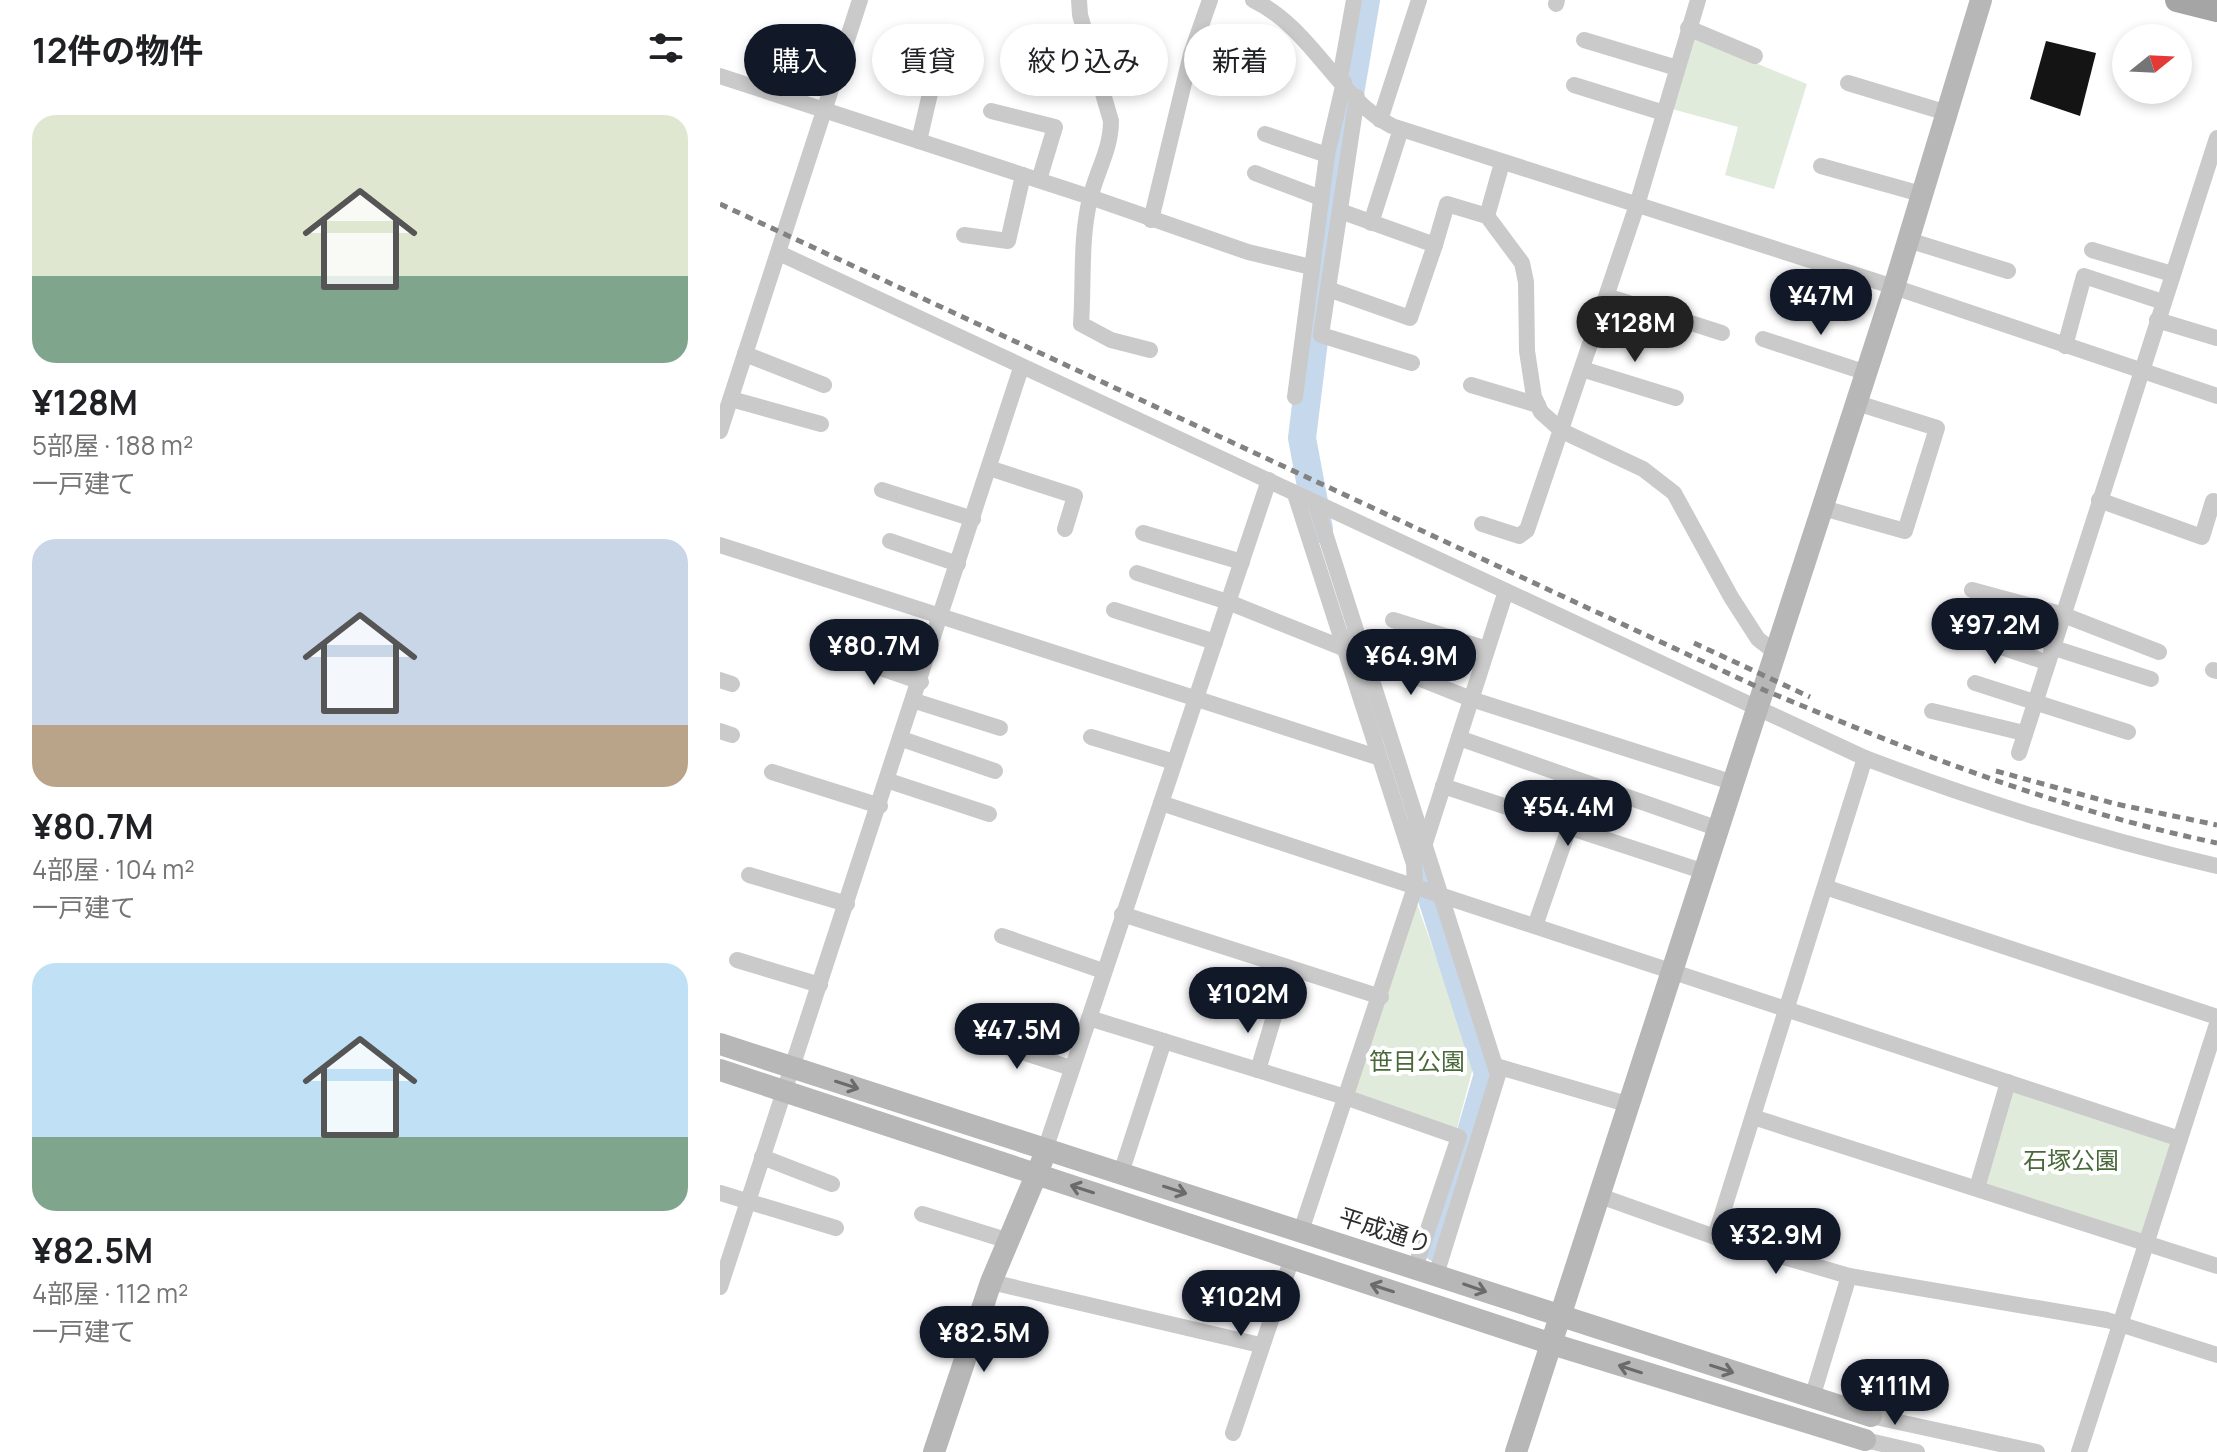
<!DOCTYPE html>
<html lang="ja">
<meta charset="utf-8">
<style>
body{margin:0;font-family:Manrope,"Noto Sans JP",sans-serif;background:#f6f6f6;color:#202124;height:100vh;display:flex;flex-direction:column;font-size:30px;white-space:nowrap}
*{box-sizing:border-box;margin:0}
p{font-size:26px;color:#757577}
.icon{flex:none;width:44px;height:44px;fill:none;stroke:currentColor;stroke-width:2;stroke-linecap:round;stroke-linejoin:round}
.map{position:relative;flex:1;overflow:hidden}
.panel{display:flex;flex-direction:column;background:#fff;width:720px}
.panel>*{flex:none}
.guide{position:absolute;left:24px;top:24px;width:760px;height:72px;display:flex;gap:16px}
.needle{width:52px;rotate:72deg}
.controls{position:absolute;left:1392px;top:24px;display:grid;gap:16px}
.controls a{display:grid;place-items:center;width:80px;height:80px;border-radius:50%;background:#fff;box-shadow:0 4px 12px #0003;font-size:40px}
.price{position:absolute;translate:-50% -68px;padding:0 18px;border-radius:28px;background:#111827;color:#fff;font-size:26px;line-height:52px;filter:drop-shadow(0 2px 4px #0008)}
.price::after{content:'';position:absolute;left:50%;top:48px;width:24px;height:18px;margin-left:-12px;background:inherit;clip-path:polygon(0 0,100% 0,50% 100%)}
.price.on{background:#222;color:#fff}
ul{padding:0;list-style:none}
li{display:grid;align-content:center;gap:16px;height:424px;padding:0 32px}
li span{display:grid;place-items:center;height:248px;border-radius:24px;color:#555}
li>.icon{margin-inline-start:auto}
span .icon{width:144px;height:144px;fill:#fffc;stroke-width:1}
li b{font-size:34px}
h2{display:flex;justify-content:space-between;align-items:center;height:96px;padding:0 32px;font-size:34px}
.tag{padding:0 28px;border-radius:36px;background:#fff;box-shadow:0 4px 12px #0003;font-size:28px;line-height:72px}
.tag.on{background:#111827;color:#fff}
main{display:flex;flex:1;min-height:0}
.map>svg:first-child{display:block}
.green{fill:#e1ebdb}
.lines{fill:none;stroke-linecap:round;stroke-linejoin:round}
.river{stroke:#c6d8ec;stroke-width:28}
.building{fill:#141414}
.street{stroke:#cacaca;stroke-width:16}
.secondary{stroke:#b7b7b7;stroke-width:22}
.primary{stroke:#a5a5a5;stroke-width:24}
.rail{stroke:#828282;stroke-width:5;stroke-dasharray:8 6;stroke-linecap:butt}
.oneway{stroke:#6b6b6b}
.labels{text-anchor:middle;stroke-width:8;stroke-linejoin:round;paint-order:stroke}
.park-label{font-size:24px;fill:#4a693a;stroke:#fff}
.street-label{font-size:24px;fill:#2d2d2d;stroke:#fff}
</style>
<main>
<section class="panel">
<h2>12件の物件<svg class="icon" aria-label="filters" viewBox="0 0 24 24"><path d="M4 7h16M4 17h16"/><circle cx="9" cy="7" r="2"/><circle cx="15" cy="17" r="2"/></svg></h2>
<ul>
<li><span style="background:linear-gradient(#dfe7d0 65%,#7fa58c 0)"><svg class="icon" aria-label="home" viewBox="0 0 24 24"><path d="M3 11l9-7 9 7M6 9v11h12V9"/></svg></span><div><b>¥128M</b><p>5部屋 · 188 m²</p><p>一戸建て</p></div></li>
<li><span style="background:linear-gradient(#c9d6e8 75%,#b9a48a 0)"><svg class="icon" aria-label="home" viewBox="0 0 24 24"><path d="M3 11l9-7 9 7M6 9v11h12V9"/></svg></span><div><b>¥80.7M</b><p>4部屋 · 104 m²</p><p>一戸建て</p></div></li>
<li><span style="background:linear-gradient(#bfe0f5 70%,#7fa58c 0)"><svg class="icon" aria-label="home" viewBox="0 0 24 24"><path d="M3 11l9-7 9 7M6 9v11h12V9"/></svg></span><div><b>¥82.5M</b><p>4部屋 · 112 m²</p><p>一戸建て</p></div></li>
</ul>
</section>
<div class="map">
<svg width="1497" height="1452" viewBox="0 0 1497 1452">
<rect width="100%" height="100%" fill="#fff"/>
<g class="green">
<polygon points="972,37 1087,84 1054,189 1005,175 1018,127 952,109"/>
<polygon points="695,898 754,1064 736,1132 630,1095"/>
<polygon points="1290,1087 1455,1142 1424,1237 1262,1186"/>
</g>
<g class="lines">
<g class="river">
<polyline points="599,529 582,438 610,211 646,0"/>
<polyline points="632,642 657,725"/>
<polyline points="691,833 768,1074 717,1248"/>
</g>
</g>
<polygon class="building" points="1326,41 1376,53 1360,116 1310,99"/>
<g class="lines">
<g class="street">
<path d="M359 0 360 15 391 121C391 150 376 172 370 199 360 239 364 282 361 324L391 340 430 350"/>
<path d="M533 0C592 28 618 99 672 126L1174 287 1497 396"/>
<polyline points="836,4 837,0"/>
<polyline points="968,28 1035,56"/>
<polyline points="864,40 957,68"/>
<polyline points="0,76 370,197 528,252 591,267"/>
<polyline points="620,78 634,0"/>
<polyline points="1128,83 1224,112"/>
<polyline points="854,85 944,113"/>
<polyline points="637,97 601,335 692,363"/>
<polyline points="271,111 335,127 319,180"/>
<polyline points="660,120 699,0"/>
<polyline points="545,134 607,155"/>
<polyline points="199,141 218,59"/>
<polyline points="1101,166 1201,194"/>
<polyline points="535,173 601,198"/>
<polyline points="620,211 715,245 727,204 767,216 802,263 806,282 807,351 814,397 821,412 842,431 923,469 954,493 1011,597 1038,639 1056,653"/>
<polyline points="767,216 782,163"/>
<polyline points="431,220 471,54 490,0"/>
<polyline points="651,223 681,129"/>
<polyline points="244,235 288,241 303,175"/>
<polyline points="1188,240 1288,271"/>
<polyline points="1372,250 1452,274"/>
<path d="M59 253 1145 758C1261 802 1377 838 1497 866"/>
<polyline points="608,289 690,318 715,245"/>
<polyline points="887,296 1002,333"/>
<polyline points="1437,320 1497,338"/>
<polyline points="1043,339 1147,373"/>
<polyline points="1345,346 1364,276 1443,302"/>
<polyline points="25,354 104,385"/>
<polyline points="862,369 956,398"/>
<polyline points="751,385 818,405"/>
<polyline points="575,397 607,155 624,82"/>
<polyline points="11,399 101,424"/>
<polyline points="0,431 140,0"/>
<polyline points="269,468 355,496 345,529"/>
<polyline points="162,490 253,519"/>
<polyline points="575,494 694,864 695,887 581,1231"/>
<polyline points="1379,500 1482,537 1493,501"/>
<polyline points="596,505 778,1075 716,1275"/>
<polyline points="1103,508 1185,531 1217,428 1137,403"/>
<polyline points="762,524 799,536 807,530 917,205 978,0"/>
<polyline points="423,533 522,562"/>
<polyline points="170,541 238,564"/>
<polyline points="0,545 657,757"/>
<polyline points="417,573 508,602 751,699 1014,783"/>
<polyline points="1252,590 1341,614 1439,652"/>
<polyline points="394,610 495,642"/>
<polyline points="673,620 767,649"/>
<polyline points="1236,632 1326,662"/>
<polyline points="1331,647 1431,679"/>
<polyline points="120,654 201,682"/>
<polyline points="1493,670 1497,671"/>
<polyline points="0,680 12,684"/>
<polyline points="1255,683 1408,732"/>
<polyline points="195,701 280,728"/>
<polyline points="1212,711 1304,733"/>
<polyline points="0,731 12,735"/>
<polyline points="371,737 454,762"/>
<polyline points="739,738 999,829"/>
<polyline points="182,739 275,771"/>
<polyline points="1299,753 1497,138"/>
<polyline points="52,772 160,806"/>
<polyline points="169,781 269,814"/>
<polyline points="723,786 985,872"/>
<polyline points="441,803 1460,1139"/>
<polyline points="705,843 786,591"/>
<polyline points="29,875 127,904"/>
<polyline points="1105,887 1497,1017"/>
<polyline points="402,914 661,997"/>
<polyline points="815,926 849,828"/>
<polyline points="282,936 383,971"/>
<polyline points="17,960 100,985"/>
<polyline points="369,1018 625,1097 739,1137 695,1268"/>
<polyline points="256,1037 351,1068"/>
<polyline points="776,1066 910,1105"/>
<polyline points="538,1070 556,1010"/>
<polyline points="1033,1117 1497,1266"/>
<polyline points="325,1150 549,480"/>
<polyline points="42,1157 112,1184"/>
<polyline points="401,1173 444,1041"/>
<polyline points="1257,1188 1288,1082"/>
<polyline points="0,1193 116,1228"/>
<polyline points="880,1196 995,1237 1129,1276 1387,1320 1497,1355"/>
<polyline points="202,1214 289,1241"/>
<polyline points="995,1237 1145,758"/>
<polyline points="271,1282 540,1345"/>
<polyline points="0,1287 301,368"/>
<polyline points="1092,1398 1129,1276"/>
<polyline points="1151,1416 1317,1452"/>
<polyline points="513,1433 572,1258"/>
<polyline points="1145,1440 1197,1452"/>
<polyline points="1359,1452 1497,1024"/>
</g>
<g class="secondary">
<polyline points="0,1044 1151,1416"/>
<polyline points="0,1070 832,1344 1145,1440"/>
<polyline points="214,1452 271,1282 322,1161"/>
<polyline points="796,1452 1174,287 1261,0"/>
</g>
<polyline class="primary" points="1457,0 1497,10"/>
<g class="rail">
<path d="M0 204 1044 690C1193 752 1339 810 1497 843"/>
<polyline points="974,643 1090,697"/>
<polyline points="1276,771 1396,804 1497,825"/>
</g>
</g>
<defs><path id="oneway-shaft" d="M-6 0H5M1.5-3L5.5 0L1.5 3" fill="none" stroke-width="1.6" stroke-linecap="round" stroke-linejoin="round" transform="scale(2)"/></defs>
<g class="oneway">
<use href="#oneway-shaft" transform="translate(127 1085) rotate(18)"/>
<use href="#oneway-shaft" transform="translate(362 1189) rotate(-162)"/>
<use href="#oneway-shaft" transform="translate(455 1190) rotate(18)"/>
<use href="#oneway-shaft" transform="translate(662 1288) rotate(-162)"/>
<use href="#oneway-shaft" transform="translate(755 1288) rotate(19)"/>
<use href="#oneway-shaft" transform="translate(910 1369) rotate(-162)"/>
<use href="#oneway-shaft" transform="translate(1002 1369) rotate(18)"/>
</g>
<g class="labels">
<g class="park-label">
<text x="697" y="1070">笹目公園</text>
<text x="1351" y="1169">石塚公園</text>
</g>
<g class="street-label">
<text transform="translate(665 1231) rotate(18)" y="8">平成通り</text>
</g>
</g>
</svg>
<div class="controls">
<a><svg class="needle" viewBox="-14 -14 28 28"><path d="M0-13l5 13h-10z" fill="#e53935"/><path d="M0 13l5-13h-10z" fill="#757577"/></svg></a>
</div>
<b class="price" style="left:1101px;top:337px">¥47M</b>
<b class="price on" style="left:915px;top:364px">¥128M</b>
<b class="price" style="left:1275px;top:666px">¥97.2M</b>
<b class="price" style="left:154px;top:687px">¥80.7M</b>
<b class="price" style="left:691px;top:697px">¥64.9M</b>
<b class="price" style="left:848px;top:848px">¥54.4M</b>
<b class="price" style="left:528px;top:1035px">¥102M</b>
<b class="price" style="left:297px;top:1071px">¥47.5M</b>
<b class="price" style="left:1056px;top:1276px">¥32.9M</b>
<b class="price" style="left:521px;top:1338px">¥102M</b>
<b class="price" style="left:264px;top:1374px">¥82.5M</b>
<b class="price" style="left:1175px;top:1427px">¥111M</b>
<div class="guide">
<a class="tag on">購入</a>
<a class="tag">賃貸</a>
<a class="tag">絞り込み</a>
<a class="tag">新着</a>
</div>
</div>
</main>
